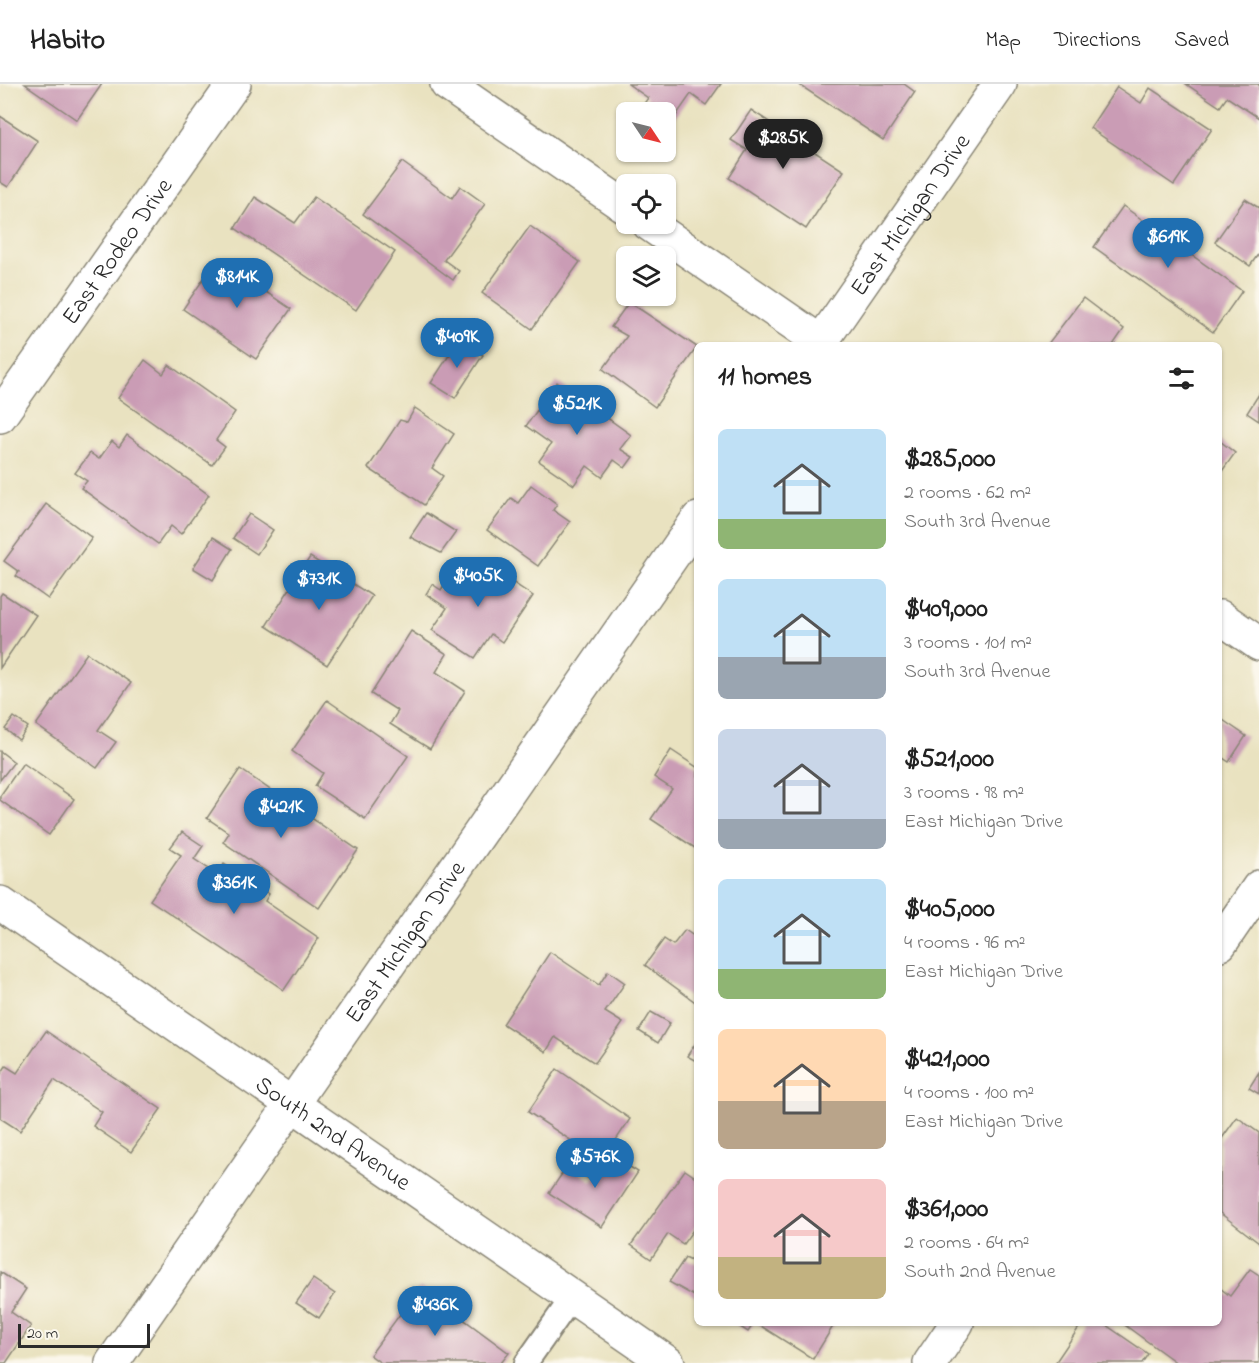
<!DOCTYPE html>
<meta charset="utf-8">
<style>
body{margin:0;font-family:"Indie Flower",sans-serif;background:#f2f2f2;color:#222;height:100vh;display:flex;flex-direction:column;font-size:22px;white-space:nowrap}
*{box-sizing:border-box;margin:0}
p{font-size:20px;color:#767676}
.icon{flex:none;width:33px;height:33px;fill:none;stroke:currentColor;stroke-width:2;stroke-linecap:round;stroke-linejoin:round}
.map{position:relative;flex:1;overflow:hidden}
.sheet{position:absolute;left:694px;top:258px;width:528px;height:984px;display:flex;flex-direction:column;background:#fff;border-radius:9px;box-shadow:0 2px 4px #0004}
.sheet>*{flex:none}
.needle{width:39px;rotate:125deg}
.controls{position:absolute;left:616px;top:18px;display:grid;gap:12px}
.controls a{display:grid;place-items:center;width:60px;height:60px;border-radius:9px;background:#fff;box-shadow:0 2px 4px #0004;font-size:30px}
.scale{position:absolute;left:18px;bottom:15px;width:132px;box-sizing:border-box;padding-left:6px;border:3px solid #2b2b2b;border-top:0;font-size:16px;line-height:21px;white-space:nowrap;color:#2b2b2b;-webkit-text-stroke:4px #fbf7ec;paint-order:stroke}
.price{position:absolute;translate:-50% -51px;padding:0 14px;border-radius:21px;background:#1f6fb2;color:#fff;font-size:20px;line-height:39px;filter:drop-shadow(0 2px 3px #0008)}
.price::after{content:'';position:absolute;left:50%;top:36px;width:18px;height:14px;margin-left:-9px;background:inherit;clip-path:polygon(0 0,100% 0,50% 100%)}
.price.active{background:#222;color:#fff}
ul{padding:0;list-style:none}
li{display:flex;align-items:center;gap:18px;height:150px;padding:0 24px}
li span{display:grid;place-items:center;flex:none;width:168px;height:120px;border-radius:9px;color:#555}
li>.icon{margin-inline-start:auto}
span .icon{width:72px;height:72px;fill:#fffc;stroke-width:1}
li b{font-size:26px}
h2{display:flex;justify-content:space-between;align-items:center;height:72px;padding:0 24px;font-size:26px}
header{display:flex;align-items:center;gap:36px;box-sizing:border-box;height:84px;padding:0 30px;background:#fff;border-bottom:2px solid #e0e0e0}
header strong{font-size:28px}
nav{display:flex;gap:33px;margin-inline-start:auto;font-size:21px}
.map>svg:first-child{display:block}
.building{fill:#ca9cb5}
.lines{fill:none;stroke-linecap:round;stroke-linejoin:round}
.service-casing{stroke:#8a8676;stroke-width:26}
.minor-casing{stroke:#8a8676;stroke-width:36}
.service{stroke:#fff;stroke-width:22}
.minor{stroke:#fff;stroke-width:33}
.labels{text-anchor:middle;stroke-width:5;stroke-linejoin:round;paint-order:stroke}
.street-label{font-size:24px;fill:#2b2b2b;stroke:#fbf7ec}
</style>
<header>
<strong>Habito</strong>
<nav><a>Map</a><a>Directions</a><a>Saved</a></nav>
</header>
<div class="map">
<svg width="1259" height="1279" viewBox="0 0 1259 1279">
<rect width="100%" height="100%" fill="#fbf7ec"/>
<filter id="ink" filterUnits="userSpaceOnUse"><feTurbulence type="fractalNoise" baseFrequency=".0167" numOctaves="2"/><feDisplacementMap in="SourceGraphic" scale="12" xChannelSelector="R" yChannelSelector="G"/><feConvolveMatrix kernelMatrix="1 2 1 2 8 2 1 2 1" color-interpolation-filters="sRGB"/></filter>
<filter id="wash" filterUnits="userSpaceOnUse"><feTurbulence type="fractalNoise" baseFrequency=".008" numOctaves="4" result="noise"/><feDisplacementMap in="SourceGraphic" scale="24" xChannelSelector="R" yChannelSelector="G"/><feGaussianBlur stdDeviation="1.35" result="paint"/><feColorMatrix in="noise" values="0 0 0 0 0 0 0 0 0 0 0 0 0 0 0 0 0 1.4 0 .05"/><feComposite in="paint" operator="in"/></filter>
<g filter="url(#wash)">
<rect width="100%" height="100%" fill="#e9e2c0"/>
<g id="blocks">
<g class="building">
<polygon points="25,0 102,0 77,36"/>
<polygon points="628,0 721,0 706,21 691,10 666,46 666,28 638,28 648,14"/>
<polygon points="798,0 904,0 915,8 883,56"/>
<polygon points="1186,0 1259,0 1259,34 1227,13 1220,23"/>
<polygon points="1117,3 1141,19 1150,4 1212,45 1174,101 1090,44"/>
<polygon points="751,26 844,87 806,145 729,94 747,66 731,56"/>
<polygon points="0,32 38,57 8,103 0,98"/>
<polygon points="402,78 452,114 460,102 485,120 444,176 459,187 453,196 363,130"/>
<polygon points="255,113 295,139 314,113 395,168 356,226 235,144"/>
<polygon points="1245,115 1259,124 1259,169 1250,182 1215,158"/>
<polygon points="1123,122 1242,207 1213,248 1094,163"/>
<polygon points="530,142 580,178 532,245 482,209"/>
<polygon points="217,175 291,225 256,275 183,225"/>
<polygon points="1083,214 1124,245 1113,261 1047,261"/>
<polygon points="629,218 697,263 655,323 603,285 627,252 611,243"/>
<polygon points="459,256 483,271 455,314 431,299"/>
<polygon points="145,276 163,290 169,281 235,328 216,356 225,363 212,381 118,314"/>
<polygon points="557,298 631,351 620,365 633,373 625,384 614,376 602,393 587,382 574,401 539,377 551,360 526,342"/>
<polygon points="1259,310 1259,337 1247,329"/>
<polygon points="415,324 454,350 432,384 443,392 424,421 368,384 400,336 407,338"/>
<polygon points="127,351 209,411 181,450 171,442 158,460 81,404 87,397 75,389 90,369 99,375 112,357 119,363"/>
<polygon points="1220,357 1235,369 1220,390"/>
<polygon points="531,401 557,420 553,426 570,438 538,482 487,446 511,414 518,419"/>
<polygon points="46,420 92,454 48,515 16,492 19,488 4,477"/>
<polygon points="426,429 456,448 441,469 410,453"/>
<polygon points="249,430 273,446 257,470 233,454"/>
<polygon points="213,453 232,465 213,496 193,484"/>
<polygon points="310,473 372,512 327,581 266,542"/>
<polygon points="482,478 533,512 502,558 491,550 475,574 432,546 447,524 426,510 432,500 441,506 456,482 472,493"/>
<polygon points="2,509 36,531 0,584 0,512"/>
<polygon points="411,547 447,570 436,588 465,607 430,665 390,640 398,627 371,610"/>
<polygon points="87,569 131,599 98,646 116,658 97,684 36,641"/>
<polygon points="327,616 408,672 365,735 315,702 323,689 292,667"/>
<polygon points="14,633 28,643 19,656 5,645"/>
<polygon points="1220,634 1246,652 1229,678 1220,672"/>
<polygon points="671,666 698,684 698,766 651,735 672,705 654,693"/>
<polygon points="0,667 14,678 0,696"/>
<polygon points="23,679 74,715 49,751 0,716 0,712"/>
<polygon points="240,685 358,766 319,824 223,758 229,749 207,734"/>
<polygon points="182,748 203,762 194,775 218,791 224,780 269,810 265,817 319,854 284,906 150,816 181,771 170,764"/>
<polygon points="685,846 698,855 698,920 645,881 664,855 673,861"/>
<polygon points="550,868 599,901 608,887 625,899 605,928 623,939 595,979 555,953 546,968 503,940"/>
<polygon points="651,928 670,939 658,959 639,947"/>
<polygon points="46,947 161,1025 131,1068 93,1042 102,1028 54,996 20,1047 0,1034 0,991 6,982 17,989"/>
<polygon points="698,956 698,978 687,972"/>
<polygon points="557,985 630,1035 602,1077 528,1028"/>
<polygon points="1259,988 1259,1010 1249,1004"/>
<polygon points="1237,1033 1259,1049 1259,1159 1220,1129 1220,1057"/>
<polygon points="609,1070 638,1088 602,1143 549,1109 568,1081 592,1097"/>
<polygon points="685,1086 698,1095 698,1139 683,1160 668,1150 651,1175 631,1161"/>
<polygon points="685,1174 698,1180 696,1213 669,1198"/>
<polygon points="1250,1185 1259,1191 1259,1279 1177,1279 1122,1239 1220,1239 1220,1204 1230,1212"/>
<polygon points="0,1188 26,1205 11,1228 31,1242 6,1279 0,1279"/>
<polygon points="313,1195 335,1210 319,1234 296,1219"/>
<polygon points="420,1203 509,1269 501,1279 381,1279 370,1271"/>
<polygon points="734,1239 754,1239 748,1248"/>
<polygon points="756,1239 835,1239 813,1275"/>
<polygon points="1082,1239 1103,1239 1148,1270 1142,1279 1055,1279"/>
</g>
</g>
</g>
<g filter="url(#ink)">
<use href="#blocks" fill-opacity="0" stroke="#8a8676" stroke-width="1.5"/>
<g class="lines">
<defs>
<polyline id="service" points="526,1279 573,1212"/>
<g id="minor">
<polyline points="447,0 627,124"/>
<polyline points="649,140 825,261"/>
<path id="s1" d="M819 261 1000 0"/>
<path id="s2" d="M0 332 234 0"/>
<polyline points="1220,533 1259,560"/>
<path id="s3" d="M0 819 668 1279"/>
<polyline points="1220,860 1259,803"/>
<path id="s4" d="M112 1279 698 435"/>
<polyline points="930,1279 957,1239"/>
</g>
</defs>
<use href="#service" class="service-casing"/>
<use href="#minor" class="minor-casing"/>
<use href="#service" class="service"/>
<use href="#minor" class="minor"/>
</g>
</g>
<g class="labels">
<g class="street-label">
<text dy="8" stroke="none"><textPath href="#s1" startOffset="159">East Michigan Drive</textPath></text>
<text dy="8" stroke="none"><textPath href="#s2" startOffset="202">East Rodeo Drive</textPath></text>
<text dy="8" stroke="none"><textPath href="#s4" startOffset="513">East Michigan Drive</textPath></text>
<text dy="8" stroke="none"><textPath href="#s3" startOffset="405">South 2nd Avenue</textPath></text>
</g>
</g>
</svg>
<div class="controls">
<a><svg class="needle" viewBox="-14 -14 28 28"><path d="M0-13l5 13h-10z" fill="#e53935"/><path d="M0 13l5-13h-10z" fill="#767676"/></svg></a>
<a><svg class="icon" aria-label="locate" viewBox="0 0 24 24"><circle cx="12" cy="12" r="6"/><path d="M12 2v4M12 18v4M2 12h4M18 12h4"/></svg></a>
<a><svg class="icon" aria-label="layers" viewBox="0 0 24 24"><path d="M12 4l9 5-9 5-9-5zM3 14l9 5 9-5"/></svg></a>
</div>
<div class="scale">20 m</div>
<b class="price active" style="left:783px;top:86px">$285K</b>
<b class="price" style="left:1168px;top:185px">$619K</b>
<b class="price" style="left:237px;top:225px">$814K</b>
<b class="price" style="left:457px;top:285px">$409K</b>
<b class="price" style="left:577px;top:352px">$521K</b>
<b class="price" style="left:478px;top:524px">$405K</b>
<b class="price" style="left:319px;top:527px">$731K</b>
<b class="price" style="left:281px;top:755px">$421K</b>
<b class="price" style="left:234px;top:831px">$361K</b>
<b class="price" style="left:595px;top:1105px">$576K</b>
<b class="price" style="left:435px;top:1253px">$436K</b>
<section class="sheet">
<h2>11 homes<svg class="icon" aria-label="filters" viewBox="0 0 24 24"><path d="M4 7h16M4 17h16"/><circle cx="9" cy="7" r="2"/><circle cx="15" cy="17" r="2"/></svg></h2>
<ul>
<li><span style="background:linear-gradient(#bfe0f5 75%,#8fb573 0)"><svg class="icon" aria-label="home" viewBox="0 0 24 24"><path d="M3 11l9-7 9 7M6 9v11h12V9"/></svg></span><div><b>$285,000</b><p>2 rooms · 62 m²</p><p>South 3rd Avenue</p></div></li>
<li><span style="background:linear-gradient(#bfe0f5 65%,#9aa5b1 0)"><svg class="icon" aria-label="home" viewBox="0 0 24 24"><path d="M3 11l9-7 9 7M6 9v11h12V9"/></svg></span><div><b>$409,000</b><p>3 rooms · 101 m²</p><p>South 3rd Avenue</p></div></li>
<li><span style="background:linear-gradient(#c9d6e8 75%,#9aa5b1 0)"><svg class="icon" aria-label="home" viewBox="0 0 24 24"><path d="M3 11l9-7 9 7M6 9v11h12V9"/></svg></span><div><b>$521,000</b><p>3 rooms · 98 m²</p><p>East Michigan Drive</p></div></li>
<li><span style="background:linear-gradient(#bfe0f5 75%,#8fb573 0)"><svg class="icon" aria-label="home" viewBox="0 0 24 24"><path d="M3 11l9-7 9 7M6 9v11h12V9"/></svg></span><div><b>$405,000</b><p>4 rooms · 96 m²</p><p>East Michigan Drive</p></div></li>
<li><span style="background:linear-gradient(#ffd9b3 60%,#b9a48a 0)"><svg class="icon" aria-label="home" viewBox="0 0 24 24"><path d="M3 11l9-7 9 7M6 9v11h12V9"/></svg></span><div><b>$421,000</b><p>4 rooms · 100 m²</p><p>East Michigan Drive</p></div></li>
<li><span style="background:linear-gradient(#f6c9c9 65%,#c2b280 0)"><svg class="icon" aria-label="home" viewBox="0 0 24 24"><path d="M3 11l9-7 9 7M6 9v11h12V9"/></svg></span><div><b>$361,000</b><p>2 rooms · 64 m²</p><p>South 2nd Avenue</p></div></li>
</ul>
</section>
</div>
